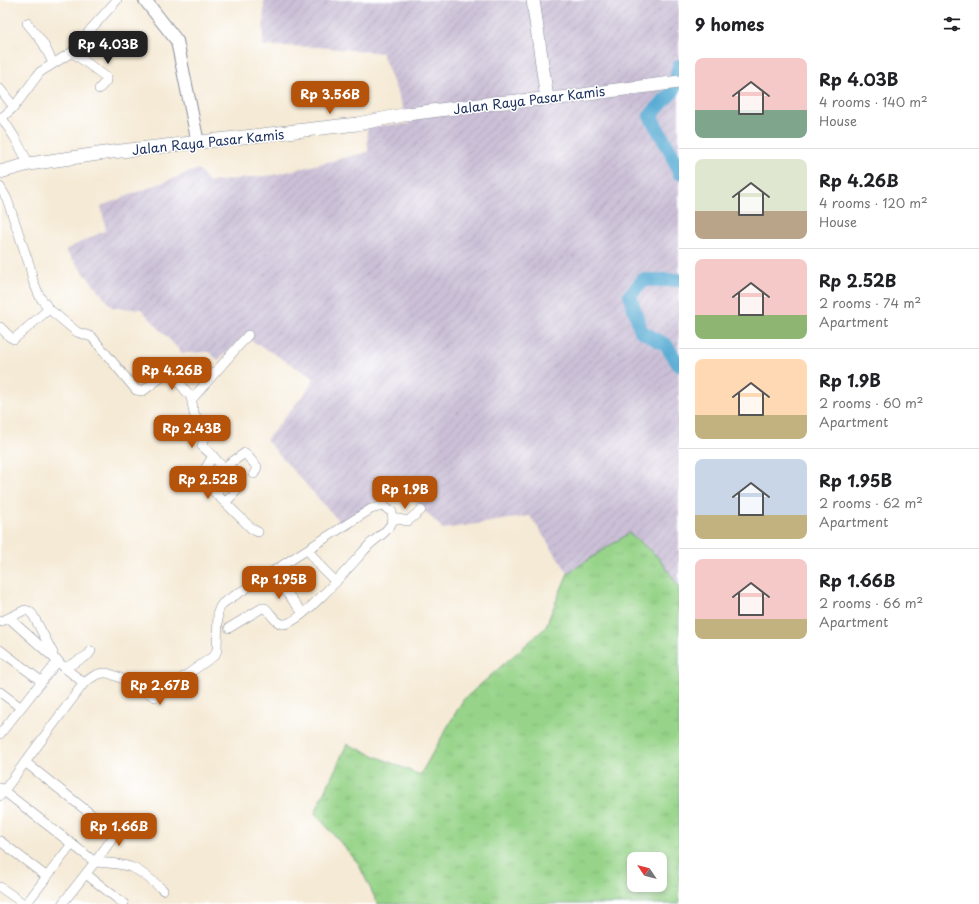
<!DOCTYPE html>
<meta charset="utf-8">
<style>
body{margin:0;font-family:"Playpen Sans",sans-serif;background:#f2f2f2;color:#202124;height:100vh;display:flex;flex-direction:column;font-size:15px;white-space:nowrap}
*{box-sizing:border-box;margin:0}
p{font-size:13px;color:#757577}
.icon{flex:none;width:22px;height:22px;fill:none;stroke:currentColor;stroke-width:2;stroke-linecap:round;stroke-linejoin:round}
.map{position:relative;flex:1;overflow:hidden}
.drawer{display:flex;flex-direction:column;background:#fff;width:300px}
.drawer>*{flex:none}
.needle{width:26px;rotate:305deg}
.buttons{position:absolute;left:627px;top:852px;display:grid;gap:8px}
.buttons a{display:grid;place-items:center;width:40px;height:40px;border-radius:8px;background:#fff;box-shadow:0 2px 6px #0003;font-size:20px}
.price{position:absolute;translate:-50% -34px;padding:0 9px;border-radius:8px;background:#b45309;color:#fff;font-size:13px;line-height:26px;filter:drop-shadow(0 1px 2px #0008)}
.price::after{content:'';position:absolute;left:50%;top:24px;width:12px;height:9px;margin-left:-6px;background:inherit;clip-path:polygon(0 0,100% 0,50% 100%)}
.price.current{background:#222;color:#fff}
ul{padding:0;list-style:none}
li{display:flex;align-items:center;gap:12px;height:100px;padding:0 16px}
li+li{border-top:1px solid #e0e0e0}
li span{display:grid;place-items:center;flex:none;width:112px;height:80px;border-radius:8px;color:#555}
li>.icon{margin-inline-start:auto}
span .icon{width:48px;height:48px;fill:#fffc;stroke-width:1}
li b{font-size:17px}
h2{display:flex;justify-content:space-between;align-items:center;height:48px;padding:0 16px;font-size:17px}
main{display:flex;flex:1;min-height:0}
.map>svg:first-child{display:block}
.industrial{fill:url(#industrial-furrows)}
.grass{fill:url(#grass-tufts);stroke:#598274;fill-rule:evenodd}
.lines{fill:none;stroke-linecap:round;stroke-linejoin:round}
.river{stroke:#59acd4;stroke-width:14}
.minor-casing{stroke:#888c9a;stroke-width:10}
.tertiary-casing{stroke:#888c9a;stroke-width:14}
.secondary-casing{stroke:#888c9a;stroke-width:14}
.minor{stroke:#fff;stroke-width:9}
.tertiary{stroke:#fff;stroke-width:12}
.secondary{stroke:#fff;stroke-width:13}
.labels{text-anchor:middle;stroke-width:3;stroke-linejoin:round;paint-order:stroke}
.street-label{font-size:13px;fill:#1b2f5e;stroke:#fff}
</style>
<main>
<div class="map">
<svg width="679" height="904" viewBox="0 0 679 904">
<defs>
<pattern id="industrial-furrows" width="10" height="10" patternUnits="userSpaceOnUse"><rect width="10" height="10" fill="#cabfd6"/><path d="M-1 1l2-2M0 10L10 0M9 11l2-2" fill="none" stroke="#ada4ba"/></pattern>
<pattern id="grass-tufts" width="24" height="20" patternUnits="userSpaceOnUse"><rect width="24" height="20" fill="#97d489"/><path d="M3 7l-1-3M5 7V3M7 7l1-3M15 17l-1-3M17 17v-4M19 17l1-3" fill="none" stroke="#82b679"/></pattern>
</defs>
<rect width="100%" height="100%" fill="#fff"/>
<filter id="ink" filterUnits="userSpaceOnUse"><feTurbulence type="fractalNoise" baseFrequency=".025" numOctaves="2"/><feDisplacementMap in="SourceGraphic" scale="8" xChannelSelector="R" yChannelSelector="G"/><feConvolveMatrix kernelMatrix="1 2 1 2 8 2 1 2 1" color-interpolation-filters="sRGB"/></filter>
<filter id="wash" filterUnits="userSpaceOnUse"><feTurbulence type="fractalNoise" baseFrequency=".012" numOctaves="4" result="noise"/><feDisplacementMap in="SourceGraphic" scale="16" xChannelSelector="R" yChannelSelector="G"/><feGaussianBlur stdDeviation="0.9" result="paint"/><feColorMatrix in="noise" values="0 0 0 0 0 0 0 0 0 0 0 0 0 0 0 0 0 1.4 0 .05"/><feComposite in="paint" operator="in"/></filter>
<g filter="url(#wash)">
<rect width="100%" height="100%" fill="#f5ead5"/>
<polygon class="industrial" points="264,0 679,0 679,587 659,558 629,533 568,573 530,516 443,529 395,481 346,529 266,440 306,392 314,378 244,336 218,360 209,352 182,353 141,309 113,308 65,250 106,230 101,206 198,169 209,182 274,175 368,152 367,126 409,124 382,53 318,47 263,46"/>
<path class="grass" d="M629 533 659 558 679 587V904H378L358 863 315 813 347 744 420 775 463 700 545 628 568 573ZM634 859H660V885H634Z"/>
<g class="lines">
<g class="river">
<polyline points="679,66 673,91 650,116 672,154 679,173"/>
<polyline points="679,280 643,280 630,295 641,331 666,345 679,365"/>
</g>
</g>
</g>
<g filter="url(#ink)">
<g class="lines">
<defs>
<g id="minor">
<polyline points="27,23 43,43 53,63"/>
<polyline points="72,52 106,77 106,81 99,89"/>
<polyline points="0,89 14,107"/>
<polyline points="0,118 5,115 14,107 40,72 77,49 90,30 117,0"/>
<polyline points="2,118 15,138 29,164"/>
<polyline points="0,187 7,199 30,267 33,281 40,297 49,309 77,332 92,337 136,390 143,391 163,376 167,375 176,379 191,397 194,414 207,431 202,446 213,456 240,487 226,502"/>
<polyline points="0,327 10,337 14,339 49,309"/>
<polyline points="192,399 248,335"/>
<polyline points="213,456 202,474 202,480 252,529 258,532"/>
<polyline points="223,468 245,453 257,467 254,474"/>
<polyline points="393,518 408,521 421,510"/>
<polyline points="308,550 321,567 336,582"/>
<polyline points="271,573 303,613"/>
<polyline points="9,618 65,668 84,683"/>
<polyline points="0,622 25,610 29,611 33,615 53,653"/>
<polyline points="0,650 41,681"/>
<polyline points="65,668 88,655 91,651"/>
<polyline points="0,692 20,707"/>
<polyline points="0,734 58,661"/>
<polyline points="25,762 111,830 113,833 112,839 95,862"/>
<polyline points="0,788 95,862 62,904"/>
<path d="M0 796 84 683C90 679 96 673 104 673 114 672 145 691 155 697L215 655 217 650 218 612 220 607 223 603 371 509 383 506 392 512 393 520C389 531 378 537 370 544 357 558 300 626 283 624 275 623 271 613 265 608H262L229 628"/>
<polyline points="0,841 47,877"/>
<path d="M95 862C131 864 136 866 163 890"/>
<polyline points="86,874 124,904"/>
<polyline points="0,887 24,904"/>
<polyline points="26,904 72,844"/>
</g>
<polyline id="tertiary" points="145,0 177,41 198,143"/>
<g id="secondary">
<polyline points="533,0 547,99"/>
<polyline points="0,172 29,164 112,152 357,124 408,114 494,103 569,97 609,91 679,82"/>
</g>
</defs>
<use href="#minor" class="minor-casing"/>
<use href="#tertiary" class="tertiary-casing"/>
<use href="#secondary" class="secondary-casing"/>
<use href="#minor" class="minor"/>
<use href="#tertiary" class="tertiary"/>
<use href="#secondary" class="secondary"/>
</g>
</g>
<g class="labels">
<g class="street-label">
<text transform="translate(529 100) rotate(-7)" y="5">Jalan Raya Pasar Kamis</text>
<text transform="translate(208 142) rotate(-6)" y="5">Jalan Raya Pasar Kamis</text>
</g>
</g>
</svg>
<div class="buttons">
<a><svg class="needle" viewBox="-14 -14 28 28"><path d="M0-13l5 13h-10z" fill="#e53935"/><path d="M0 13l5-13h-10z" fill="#757577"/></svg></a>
</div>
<b class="price current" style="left:108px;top:65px">Rp 4.03B</b>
<b class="price" style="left:330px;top:115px">Rp 3.56B</b>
<b class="price" style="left:172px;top:391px">Rp 4.26B</b>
<b class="price" style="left:192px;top:449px">Rp 2.43B</b>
<b class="price" style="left:208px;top:500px">Rp 2.52B</b>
<b class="price" style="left:405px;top:510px">Rp 1.9B</b>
<b class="price" style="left:279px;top:600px">Rp 1.95B</b>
<b class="price" style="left:160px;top:706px">Rp 2.67B</b>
<b class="price" style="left:119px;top:847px">Rp 1.66B</b>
</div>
<section class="drawer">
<h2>9 homes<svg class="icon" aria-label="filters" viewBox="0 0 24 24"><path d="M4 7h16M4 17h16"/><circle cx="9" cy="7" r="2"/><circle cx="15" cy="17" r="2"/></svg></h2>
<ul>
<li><span style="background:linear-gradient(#f6c9c9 65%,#7fa58c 0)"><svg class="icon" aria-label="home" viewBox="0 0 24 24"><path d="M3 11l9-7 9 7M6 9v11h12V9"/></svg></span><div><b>Rp 4.03B</b><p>4 rooms · 140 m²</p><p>House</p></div></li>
<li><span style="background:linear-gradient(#dfe7d0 65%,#b9a48a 0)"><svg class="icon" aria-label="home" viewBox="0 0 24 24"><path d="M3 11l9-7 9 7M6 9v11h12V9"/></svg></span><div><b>Rp 4.26B</b><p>4 rooms · 120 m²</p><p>House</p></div></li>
<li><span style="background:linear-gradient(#f6c9c9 70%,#8fb573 0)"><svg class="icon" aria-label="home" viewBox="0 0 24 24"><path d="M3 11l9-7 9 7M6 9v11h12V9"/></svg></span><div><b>Rp 2.52B</b><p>2 rooms · 74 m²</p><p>Apartment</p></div></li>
<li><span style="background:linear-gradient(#ffd9b3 70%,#c2b280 0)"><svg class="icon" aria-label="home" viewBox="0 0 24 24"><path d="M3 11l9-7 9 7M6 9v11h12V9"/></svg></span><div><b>Rp 1.9B</b><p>2 rooms · 60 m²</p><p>Apartment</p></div></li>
<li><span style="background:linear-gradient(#c9d6e8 70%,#c2b280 0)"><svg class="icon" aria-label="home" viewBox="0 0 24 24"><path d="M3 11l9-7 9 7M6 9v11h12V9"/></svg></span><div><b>Rp 1.95B</b><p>2 rooms · 62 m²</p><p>Apartment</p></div></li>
<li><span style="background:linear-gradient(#f6c9c9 75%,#c2b280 0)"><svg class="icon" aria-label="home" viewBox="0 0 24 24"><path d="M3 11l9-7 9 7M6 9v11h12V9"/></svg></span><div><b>Rp 1.66B</b><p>2 rooms · 66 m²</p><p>Apartment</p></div></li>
</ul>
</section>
</main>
